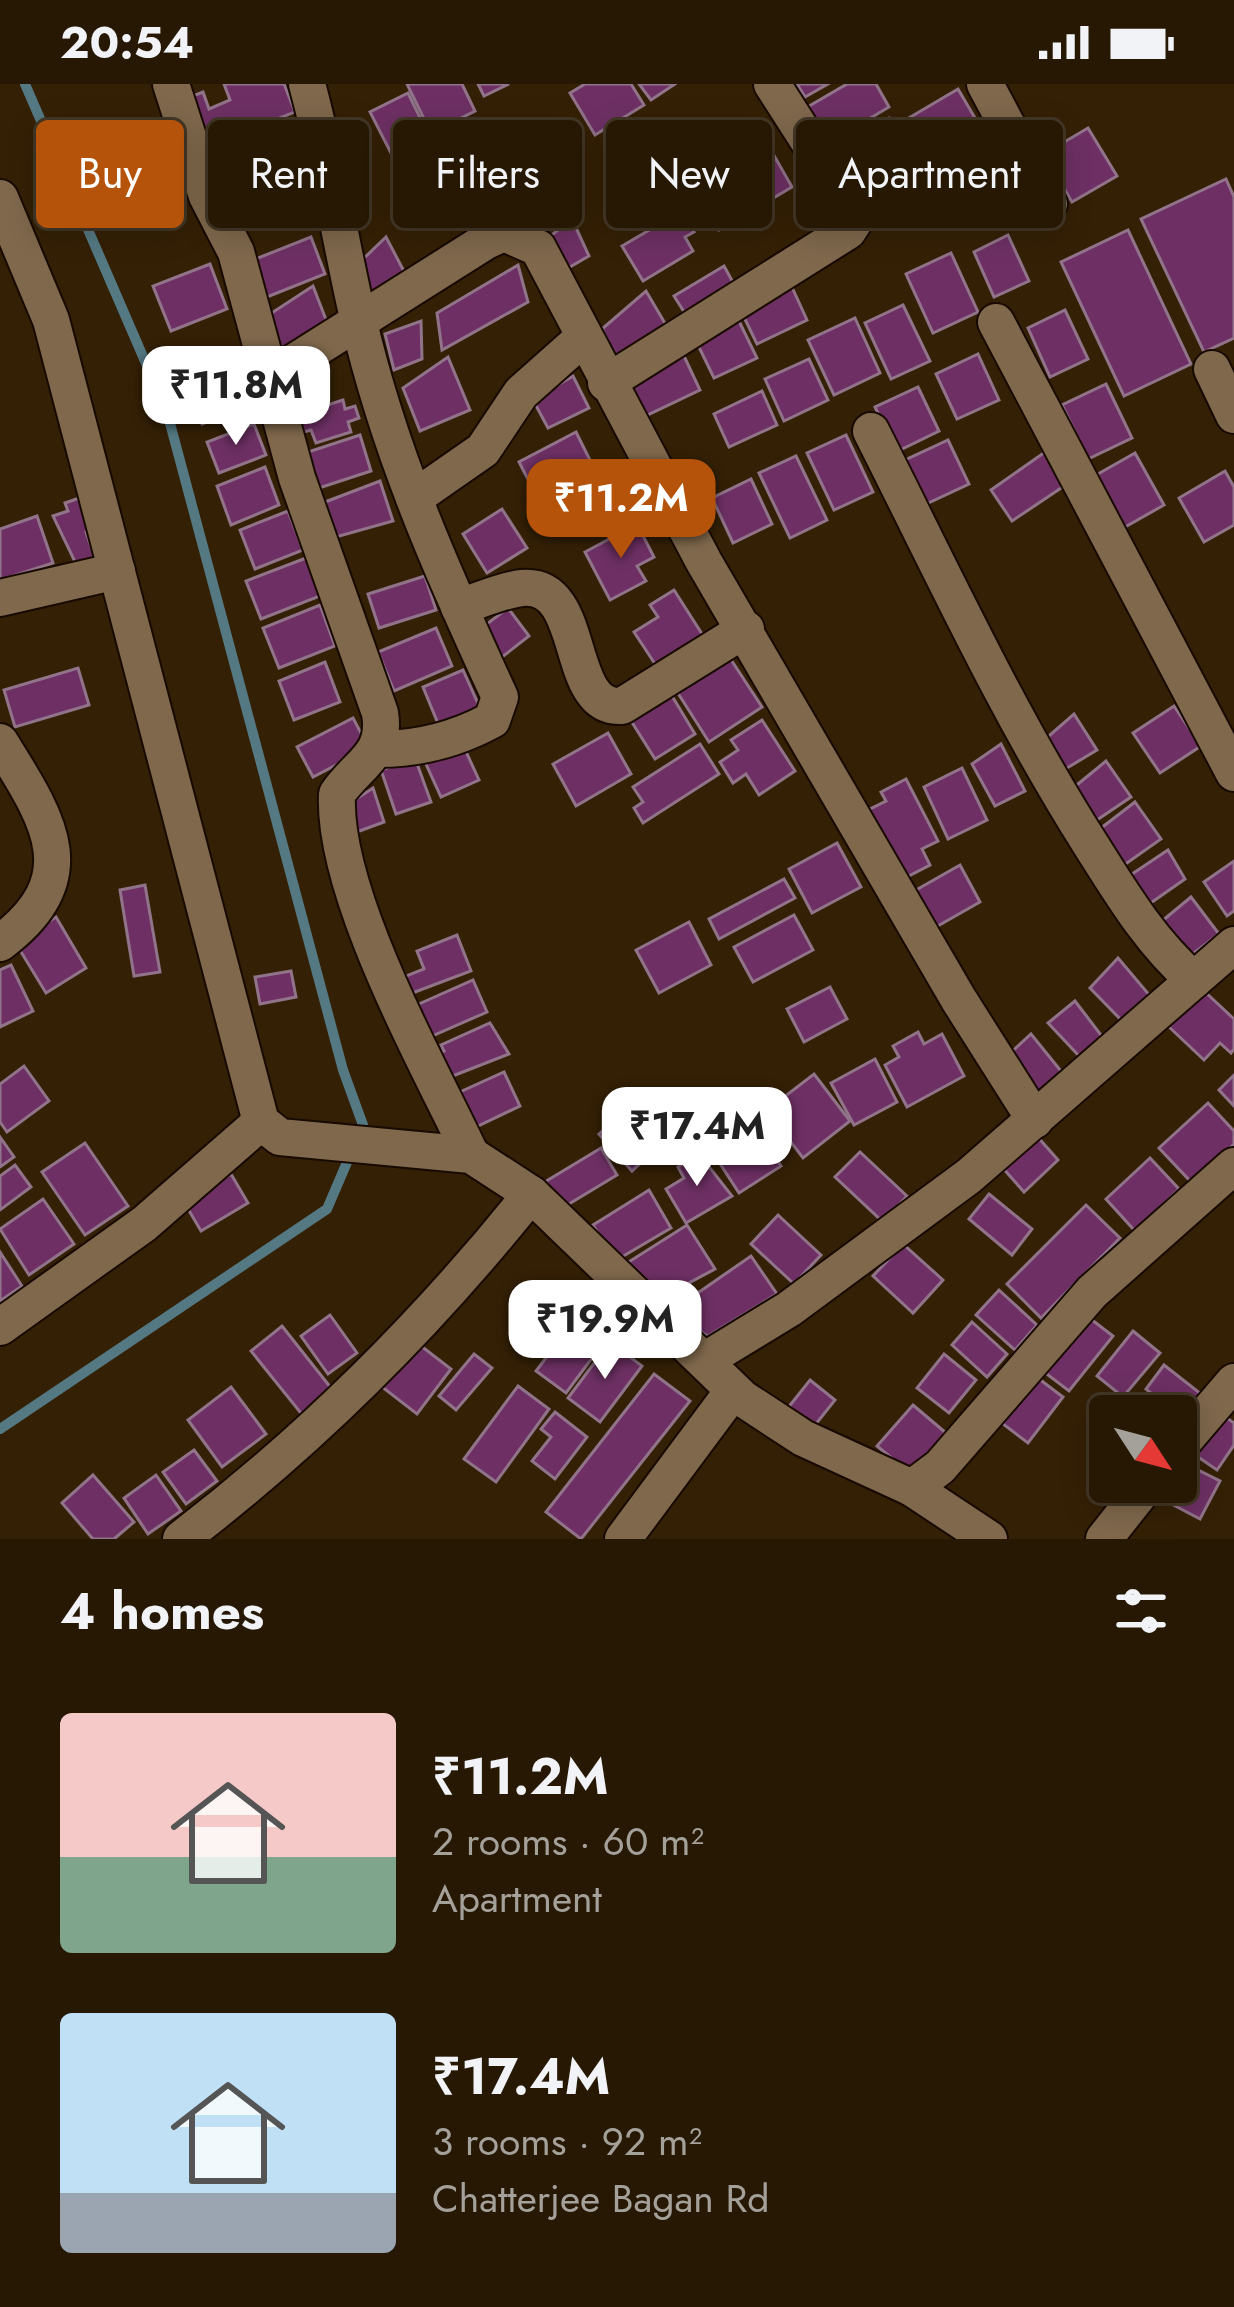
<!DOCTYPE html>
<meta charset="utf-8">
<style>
body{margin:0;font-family:Jost,sans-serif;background:#332513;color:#f1f3f6;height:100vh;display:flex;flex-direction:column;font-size:45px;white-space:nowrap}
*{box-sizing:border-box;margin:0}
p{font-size:39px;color:#a4a09a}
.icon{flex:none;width:66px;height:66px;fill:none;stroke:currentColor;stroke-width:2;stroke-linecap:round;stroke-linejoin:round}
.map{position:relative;height:1455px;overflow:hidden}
.sheet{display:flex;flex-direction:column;background:#271804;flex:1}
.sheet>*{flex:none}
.hud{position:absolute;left:36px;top:36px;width:1164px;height:108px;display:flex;gap:24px}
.needle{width:78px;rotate:126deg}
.controls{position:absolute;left:1089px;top:1311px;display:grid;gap:24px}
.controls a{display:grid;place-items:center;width:108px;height:108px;border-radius:12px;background:#271804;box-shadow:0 6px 30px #0003,0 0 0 3px #433726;font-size:60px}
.price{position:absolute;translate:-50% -102px;padding:0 27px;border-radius:24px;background:#fff;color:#222;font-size:39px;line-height:78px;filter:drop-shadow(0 3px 6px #0008)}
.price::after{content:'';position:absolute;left:50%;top:72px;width:36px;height:27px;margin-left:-18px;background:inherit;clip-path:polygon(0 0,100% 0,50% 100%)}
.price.on{background:#b45309;color:#fff}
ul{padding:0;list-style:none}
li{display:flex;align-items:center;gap:36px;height:300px;padding:0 60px}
li span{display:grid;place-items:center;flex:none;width:336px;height:240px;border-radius:12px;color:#555}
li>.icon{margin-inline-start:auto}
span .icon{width:144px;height:144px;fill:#fffc;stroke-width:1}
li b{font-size:51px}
h2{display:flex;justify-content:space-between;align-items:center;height:144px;padding:0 60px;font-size:51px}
.tag{padding:0 42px;border-radius:12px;background:#271804;box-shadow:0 6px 30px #0003,0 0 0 3px #433726;font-size:42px;line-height:108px}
.tag.on{background:#b45309;color:#fff}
.status{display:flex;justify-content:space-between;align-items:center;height:84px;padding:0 60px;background:#271804;direction:ltr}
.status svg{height:33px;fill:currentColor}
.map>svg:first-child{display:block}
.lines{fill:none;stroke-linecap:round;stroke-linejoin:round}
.stream{stroke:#547983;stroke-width:10}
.building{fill:#6e3064;stroke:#91738a;stroke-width:3}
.minor-casing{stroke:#180a00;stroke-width:40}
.minor{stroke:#7f684c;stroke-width:36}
</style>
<div class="status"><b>20:54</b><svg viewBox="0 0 49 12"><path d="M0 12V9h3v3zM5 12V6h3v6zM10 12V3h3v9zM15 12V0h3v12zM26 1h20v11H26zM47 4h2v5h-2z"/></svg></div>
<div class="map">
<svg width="1234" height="1455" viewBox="0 0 1234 1455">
<rect width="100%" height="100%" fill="#342005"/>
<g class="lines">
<polyline class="stream" points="0,1345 327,1125 363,1041 343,986 167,328 25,0"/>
</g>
<g class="building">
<polygon points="224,0 284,0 295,28 208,62 190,13 203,8 209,25 230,16"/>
<polygon points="407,0 462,0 475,27 431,49"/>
<polygon points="478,0 509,0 484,12"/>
<polygon points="585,0 631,0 644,21 595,51 570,9"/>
<polygon points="639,0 675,0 651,16"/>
<polygon points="797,0 828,0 805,13"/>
<polygon points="847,0 876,0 889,23 825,61 804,25"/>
<polygon points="958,5 975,34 919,67 902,38"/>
<polygon points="408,9 430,54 393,73 370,28"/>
<polygon points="889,34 908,66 848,99 835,70"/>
<polygon points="722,43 742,77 693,106 673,72"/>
<polygon points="1088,44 1117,92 1072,118 1044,70"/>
<polygon points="295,45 310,84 243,110 228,71"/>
<polygon points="984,45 1001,73 945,107 928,78"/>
<polygon points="772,68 792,103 719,146 698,111"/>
<polygon points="909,78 930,114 880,136 857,111"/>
<polygon points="514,83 534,120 485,147 466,110"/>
<polygon points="1226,95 1234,113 1234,254 1204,268 1141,135"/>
<polygon points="682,127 694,148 685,153 693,167 643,197 622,162"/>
<polygon points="572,135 589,172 568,184 544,157"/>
<polygon points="1128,146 1191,280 1124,312 1061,178"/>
<polygon points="1008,151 1029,197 994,213 974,168"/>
<polygon points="311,153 325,190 267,213 253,176"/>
<polygon points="386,153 407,193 366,214 361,177"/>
<polygon points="951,169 978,228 933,249 906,190"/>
<polygon points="210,180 227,225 171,247 153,202"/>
<polygon points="518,181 528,218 442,266 437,229"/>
<polygon points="724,182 735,202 686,231 674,212"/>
<polygon points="791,201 807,236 757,260 740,225"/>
<polygon points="313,202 330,246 279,267 267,232"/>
<polygon points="646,207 666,241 615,272 602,245"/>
<polygon points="903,221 930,277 891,295 865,239"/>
<polygon points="1065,226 1088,275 1050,293 1028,244"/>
<polygon points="737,233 757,274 714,294 694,253"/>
<polygon points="855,234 880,289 834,311 808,256"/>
<polygon points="421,237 422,275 394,286 385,250"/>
<polygon points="978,270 999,316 957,335 936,290"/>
<polygon points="684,272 700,306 639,335 621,308"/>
<polygon points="448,273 470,326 420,347 403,304"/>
<polygon points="809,275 828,316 784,337 765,295"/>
<polygon points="238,282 253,321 202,340 197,327 183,332 178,318 191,313 188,301"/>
<polygon points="573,292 589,324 548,344 533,316"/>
<polygon points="1106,300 1132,354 1088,375 1062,321"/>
<polygon points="918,303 939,347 896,368 875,323"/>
<polygon points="762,307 777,341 729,363 714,330"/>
<polygon points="343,316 345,325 355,322 359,334 348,338 351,348 316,359 311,346 304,348 296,324 313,318 315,325"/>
<polygon points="254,340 266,371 219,389 207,358"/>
<polygon points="576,348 594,384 537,413 519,378"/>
<polygon points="360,351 371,387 313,406 308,368"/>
<polygon points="846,351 873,408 834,426 807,369"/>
<polygon points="948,356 969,400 924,421 903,377"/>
<polygon points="1045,368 1067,400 1012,437 991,406"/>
<polygon points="1135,369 1164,421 1118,447 1089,395"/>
<polygon points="796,372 827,436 790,454 759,389"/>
<polygon points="265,383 279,421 231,441 217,402"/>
<polygon points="1225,387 1234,403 1234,441 1204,458 1179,414"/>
<polygon points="599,389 618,426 571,451 552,414"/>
<polygon points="751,395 772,440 733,459 712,414"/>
<polygon points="380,397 393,437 336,453 325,418"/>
<polygon points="85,412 95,446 86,448 95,474 76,480 53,432 68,427 65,419"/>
<polygon points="502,425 527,464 487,489 463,450"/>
<polygon points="288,427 303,466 255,485 240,446"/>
<polygon points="37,432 53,479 0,496 0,445"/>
<polygon points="637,440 654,473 637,482 646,497 610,516 585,468"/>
<polygon points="306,474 320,512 261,535 246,497"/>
<polygon points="425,492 436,526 379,544 368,510"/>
<polygon points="674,506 704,553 657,583 634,548 658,533 650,521"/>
<polygon points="320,521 335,562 279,584 263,544"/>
<polygon points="508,524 529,552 497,577 475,549"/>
<polygon points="436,544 452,582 394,607 378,568"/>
<polygon points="726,568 762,623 709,658 674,603"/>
<polygon points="325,578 340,618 294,636 279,597"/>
<polygon points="78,584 89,621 15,643 4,606"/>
<polygon points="463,586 480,624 439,642 423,603"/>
<polygon points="669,607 695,650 655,675 628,632"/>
<polygon points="1174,622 1201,662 1160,689 1133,649"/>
<polygon points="1074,630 1097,666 1062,687 1043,657"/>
<polygon points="353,634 369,664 313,693 297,663"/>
<polygon points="762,636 795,687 759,711 746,690 733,699 720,678 738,666 731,656"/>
<polygon points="608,649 631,690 576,722 553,680"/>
<polygon points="700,660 719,690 643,739 634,724 643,718 633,703"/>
<polygon points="1001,660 1025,707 995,722 972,680"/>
<polygon points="463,661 479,696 441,713 425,678"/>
<polygon points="415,674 431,718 396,730 381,686"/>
<polygon points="1106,677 1131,713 1085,744 1067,709"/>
<polygon points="962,684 987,736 948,755 924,703"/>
<polygon points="906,695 938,757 922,765 930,781 901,796 866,727 886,717 881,708"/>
<polygon points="373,704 384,738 354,749 344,723"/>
<polygon points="1135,718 1161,755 1117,786 1096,748"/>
<polygon points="837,759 861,803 812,829 789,785"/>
<polygon points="1168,766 1185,795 1145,823 1123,796"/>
<polygon points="1234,777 1234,827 1227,832 1204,798"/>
<polygon points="960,781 980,818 929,847 909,810"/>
<polygon points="784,795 795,814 719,855 709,835"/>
<polygon points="145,801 160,888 134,892 120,806"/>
<polygon points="1191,813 1219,850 1186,875 1156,842"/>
<polygon points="794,831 813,866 753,898 734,863"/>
<polygon points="56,833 86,884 46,909 15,858"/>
<polygon points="689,838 711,881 659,909 636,866"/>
<polygon points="457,851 471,887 407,911 401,894 424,885 417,867"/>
<polygon points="1118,874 1151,913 1123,938 1090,904"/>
<polygon points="11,881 33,927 0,943 0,886"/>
<polygon points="291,887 296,913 260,920 255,893"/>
<polygon points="473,896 487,928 423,956 410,924"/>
<polygon points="830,903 847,935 804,958 787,925"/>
<polygon points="1202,905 1234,935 1234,965 1231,969 1220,959 1204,976 1167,941"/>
<polygon points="1075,917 1104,955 1080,973 1048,939"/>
<polygon points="490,939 509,970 445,995 434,971 444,967 441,961"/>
<polygon points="918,948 924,960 942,950 964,992 907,1023 885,981 899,973 893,962"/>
<polygon points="1031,950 1065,992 1037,1014 1006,973"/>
<polygon points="875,975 897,1018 854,1041 831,999"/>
<polygon points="24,982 49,1017 7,1048 0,1038 0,1000"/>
<polygon points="504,988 520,1022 476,1043 460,1008"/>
<polygon points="814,990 850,1037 803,1074 772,1033 789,1021 784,1013"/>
<polygon points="1234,991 1234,1022 1219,1006"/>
<polygon points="1208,1019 1234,1047 1234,1060 1193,1100 1159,1064"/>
<polygon points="621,1030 654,1067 632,1087 599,1050"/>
<polygon points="748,1043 757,1056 762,1052 781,1082 739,1109 715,1072"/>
<polygon points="1036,1051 1058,1076 1024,1108 1002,1083"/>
<polygon points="0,1053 14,1073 0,1083"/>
<polygon points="85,1059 128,1122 85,1151 42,1088"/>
<polygon points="601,1064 617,1091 559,1126 543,1099"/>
<polygon points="860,1068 907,1112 883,1138 835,1093"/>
<polygon points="699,1070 732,1112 686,1139 666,1105 684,1094 678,1083"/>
<polygon points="1150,1074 1179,1105 1135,1147 1106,1115"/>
<polygon points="15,1081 31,1103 0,1126 0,1092"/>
<polygon points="231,1090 248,1119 201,1147 184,1118"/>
<polygon points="649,1106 671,1144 615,1177 593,1141"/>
<polygon points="989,1110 1032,1145 1012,1171 969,1135"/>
<polygon points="43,1115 74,1160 29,1191 0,1145"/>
<polygon points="1086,1121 1120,1154 1041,1234 1007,1200"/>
<polygon points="778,1131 821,1171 794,1200 751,1160"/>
<polygon points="687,1141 715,1185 657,1216 627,1179"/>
<polygon points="903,1160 943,1196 913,1229 873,1192"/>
<polygon points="0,1168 22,1202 0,1217"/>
<polygon points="751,1172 777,1210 708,1252 669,1229"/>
<polygon points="999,1206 1037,1241 1015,1266 976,1231"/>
<polygon points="1079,1226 1113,1252 1069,1307 1035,1281"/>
<polygon points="330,1231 357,1269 328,1290 301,1252"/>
<polygon points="575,1236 604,1258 566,1309 536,1287"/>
<polygon points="972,1238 1007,1270 987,1293 952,1261"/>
<polygon points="282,1242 335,1309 304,1333 251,1267"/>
<polygon points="1133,1247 1160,1269 1123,1313 1097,1292"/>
<polygon points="412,1255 451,1285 417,1330 377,1299"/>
<polygon points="610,1258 642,1282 600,1338 568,1314"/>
<polygon points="474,1270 492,1284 456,1326 439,1312"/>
<polygon points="944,1270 976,1296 949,1329 917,1304"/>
<polygon points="1164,1281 1201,1310 1176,1341 1176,1332 1146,1332 1159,1316 1146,1305"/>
<polygon points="1030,1288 1063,1313 1028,1359 994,1333"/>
<polygon points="654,1290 690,1317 581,1455 546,1428"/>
<polygon points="810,1296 835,1316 812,1345 787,1325"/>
<polygon points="518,1302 549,1325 496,1398 464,1375"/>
<polygon points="231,1303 266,1350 222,1383 188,1336"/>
<polygon points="913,1321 946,1349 911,1390 877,1362"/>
<polygon points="1213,1324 1234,1339 1234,1361 1217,1386 1185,1364"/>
<polygon points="555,1328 587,1353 555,1395 532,1377 551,1353 541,1345"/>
<polygon points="1110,1343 1110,1377 1094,1363"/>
<polygon points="194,1366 217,1397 186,1420 163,1388"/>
<polygon points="1176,1375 1220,1397 1200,1435 1149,1408 1154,1398 1176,1398"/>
<polygon points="93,1391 134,1438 114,1455 93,1455 62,1419"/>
<polygon points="156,1391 181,1427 148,1450 124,1414"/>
</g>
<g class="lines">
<defs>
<g id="minor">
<path d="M171 0 207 112 236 168 297 394 380 629C387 672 358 679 337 710 332 809 428 980 471 1071"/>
<path d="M307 0C328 77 340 156 358 234 388 366 443 490 500 613L492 636C457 655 418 665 379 665"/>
<polyline points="985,0 1049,120"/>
<polyline points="0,114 51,236 261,1038 280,1053 471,1071 531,1110 742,1314 803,1354 912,1404 989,1455"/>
<polyline points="996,238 1234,689"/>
<polyline points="1212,285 1234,331"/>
<polyline points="269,294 486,157 504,149 538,164 704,478 959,916 1035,1036"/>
<polyline points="606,299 848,147 857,133 772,0"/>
<path d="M871 347C941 485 1006 627 1089 758 1120 807 1150 858 1194 896"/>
<polyline points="414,414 483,366 521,309 584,253"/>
<polyline points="0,514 117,487"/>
<path d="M459 523C479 517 502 506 522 504 589 498 562 626 622 622L746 545"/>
<path d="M0 658C47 734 89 793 0 859"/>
<polyline points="0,1243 144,1140 261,1038"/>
<polyline points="707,1275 789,1225 969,1092 1234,861"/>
<polyline points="1176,1366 1234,1298"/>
<polyline points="912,1404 940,1383 1092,1208 1234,1082"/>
<path d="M181 1455C313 1354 428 1239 531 1110"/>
<polyline points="623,1455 733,1307"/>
<polyline points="1104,1455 1149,1398"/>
</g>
</defs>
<use href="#minor" class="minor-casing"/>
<use href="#minor" class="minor"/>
</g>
</svg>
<div class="controls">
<a><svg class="needle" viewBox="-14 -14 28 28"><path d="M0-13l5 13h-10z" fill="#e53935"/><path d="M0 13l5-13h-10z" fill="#a4a09a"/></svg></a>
</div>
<b class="price" style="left:236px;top:364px">₹11.8M</b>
<b class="price on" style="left:621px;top:477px">₹11.2M</b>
<b class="price" style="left:697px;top:1105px">₹17.4M</b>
<b class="price" style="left:605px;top:1298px">₹19.9M</b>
<div class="hud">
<a class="tag on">Buy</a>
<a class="tag">Rent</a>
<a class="tag">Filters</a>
<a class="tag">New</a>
<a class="tag">Apartment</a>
</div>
</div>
<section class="sheet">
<h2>4 homes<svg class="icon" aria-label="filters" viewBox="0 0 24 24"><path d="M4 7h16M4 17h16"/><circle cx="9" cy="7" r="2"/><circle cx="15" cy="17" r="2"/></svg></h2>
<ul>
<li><span style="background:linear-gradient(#f6c9c9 60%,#7fa58c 0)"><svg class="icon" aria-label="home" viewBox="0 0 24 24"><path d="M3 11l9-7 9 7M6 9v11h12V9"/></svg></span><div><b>₹11.2M</b><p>2 rooms · 60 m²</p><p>Apartment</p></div></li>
<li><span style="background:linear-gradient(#bfe0f5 75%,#9aa5b1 0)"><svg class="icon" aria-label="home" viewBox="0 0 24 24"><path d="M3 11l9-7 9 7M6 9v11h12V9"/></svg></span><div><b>₹17.4M</b><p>3 rooms · 92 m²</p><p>Chatterjee Bagan Rd</p></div></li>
</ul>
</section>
